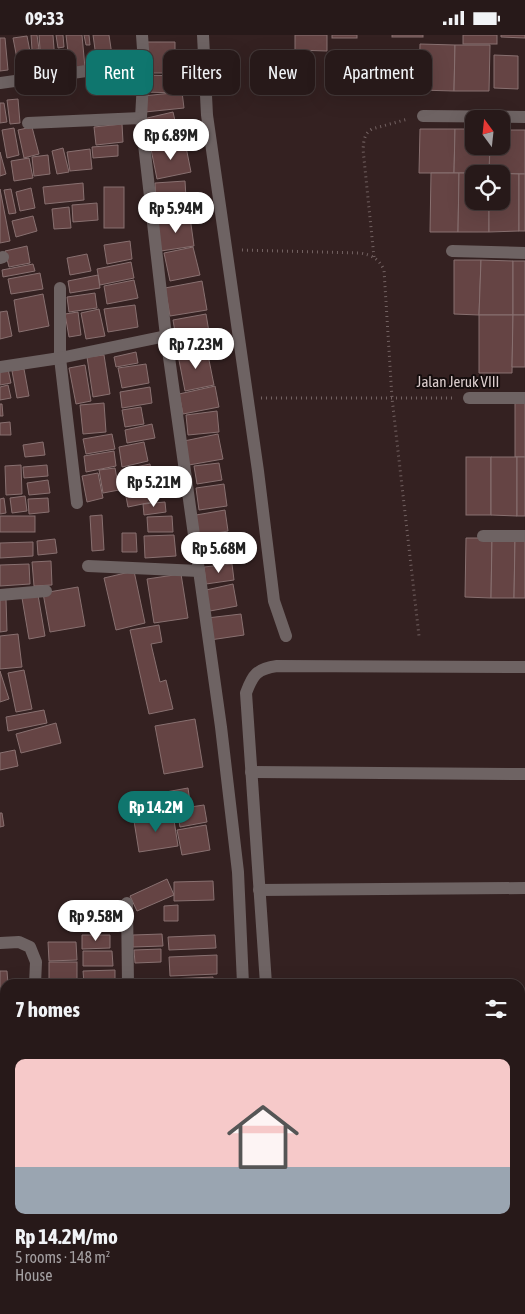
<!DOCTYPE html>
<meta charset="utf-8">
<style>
body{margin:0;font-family:"Asap Condensed",sans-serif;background:#332626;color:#f1f3f6;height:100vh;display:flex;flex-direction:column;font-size:19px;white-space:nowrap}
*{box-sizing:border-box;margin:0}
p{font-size:16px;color:#a4a0a2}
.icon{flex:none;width:28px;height:28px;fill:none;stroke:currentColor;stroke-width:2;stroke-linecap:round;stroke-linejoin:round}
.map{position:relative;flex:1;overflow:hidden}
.panel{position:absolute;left:0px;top:944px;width:525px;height:336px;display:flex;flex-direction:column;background:#271919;border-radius:15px 15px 0 0;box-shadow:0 5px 20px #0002,0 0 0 1px #433838}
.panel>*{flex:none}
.banner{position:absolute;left:15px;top:15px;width:495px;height:45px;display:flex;gap:10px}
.needle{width:32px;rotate:345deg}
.controls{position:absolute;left:465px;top:75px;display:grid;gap:10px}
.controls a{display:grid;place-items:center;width:45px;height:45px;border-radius:10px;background:#271919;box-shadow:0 5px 20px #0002,0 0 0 1px #433838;font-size:25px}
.price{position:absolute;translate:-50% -42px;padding:0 11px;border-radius:18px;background:#fff;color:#222;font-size:16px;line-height:32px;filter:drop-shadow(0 1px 2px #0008)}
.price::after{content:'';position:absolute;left:50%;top:30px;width:15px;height:11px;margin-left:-8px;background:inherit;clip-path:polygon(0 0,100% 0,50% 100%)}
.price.current{background:#0f766e;color:#fff}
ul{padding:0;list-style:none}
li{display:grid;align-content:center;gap:10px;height:265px;padding:0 15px}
li span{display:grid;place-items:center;height:155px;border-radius:10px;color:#555}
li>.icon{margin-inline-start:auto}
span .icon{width:90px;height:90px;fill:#fffc;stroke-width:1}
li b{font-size:21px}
h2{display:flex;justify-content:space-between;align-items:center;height:60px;padding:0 15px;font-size:21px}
.pill{padding:0 18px;border-radius:10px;background:#271919;box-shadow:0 5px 20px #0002,0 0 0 1px #433838;font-size:18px;line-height:45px}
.pill.current{background:#0f766e;color:#fff}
.status{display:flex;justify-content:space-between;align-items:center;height:35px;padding:0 25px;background:#271919;direction:ltr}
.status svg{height:14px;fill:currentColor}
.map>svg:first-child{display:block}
.building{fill:#654444;stroke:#887070}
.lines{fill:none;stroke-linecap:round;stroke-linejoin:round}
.path{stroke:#736262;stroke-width:3;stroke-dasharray:1 4;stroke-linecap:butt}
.minor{stroke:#6e6363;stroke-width:12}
.labels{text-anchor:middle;stroke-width:4;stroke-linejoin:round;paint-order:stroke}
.street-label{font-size:15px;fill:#dccece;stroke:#150d0d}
</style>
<div class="status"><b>09:33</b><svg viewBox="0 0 49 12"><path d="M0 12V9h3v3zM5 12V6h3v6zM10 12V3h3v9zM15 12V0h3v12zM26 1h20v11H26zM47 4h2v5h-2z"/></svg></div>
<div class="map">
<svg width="525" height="1279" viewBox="0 0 525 1279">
<rect width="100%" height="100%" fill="#342121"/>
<g class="building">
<polygon points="31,0 37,0 39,14 32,15"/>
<polygon points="39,0 53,0 55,27 41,28"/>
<polygon points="56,0 63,0 64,12 58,13"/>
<polygon points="66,0 82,0 85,33 70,34"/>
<polygon points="84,0 89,0 90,10 86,10"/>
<polygon points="93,0 109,0 113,27 97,29"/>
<polygon points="295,0 327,0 327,16 295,15"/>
<rect x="332" y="0" width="25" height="3"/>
<rect x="392" y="0" width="31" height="2"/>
<rect x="463" y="0" width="34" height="9"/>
<polygon points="501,0 525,0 525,3 501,2"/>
<polygon points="27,1 33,32 19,34 13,3"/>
<polygon points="0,3 5,3 8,35 0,36"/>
<polygon points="146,7 175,7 175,38 147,38"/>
<polygon points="420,9 455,10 454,56 419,55"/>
<polygon points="455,10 490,10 489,56 454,56"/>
<polygon points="494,20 518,21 518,54 494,53"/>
<polygon points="144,40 178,41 178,58 144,57"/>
<polygon points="182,57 184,73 145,77 143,61"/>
<polygon points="18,64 20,88 10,89 7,65"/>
<polygon points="0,68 4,68 7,87 0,88"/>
<polygon points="173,77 179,103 148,110 143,84"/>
<polygon points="122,89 123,107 96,110 94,92"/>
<polygon points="32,92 39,119 24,123 18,95"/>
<polygon points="14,93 19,120 7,123 2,95"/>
<polygon points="420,94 455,94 454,138 419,138"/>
<polygon points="455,94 474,94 474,111 490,111 489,138 454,138"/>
<polygon points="501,95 525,95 525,139 489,138 490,111 501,111"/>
<polygon points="185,107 191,137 157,144 151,114"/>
<polygon points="118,110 118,121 93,123 92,112"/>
<polygon points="63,113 69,137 57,139 52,116"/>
<polygon points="90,114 92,134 70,136 67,117"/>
<polygon points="0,117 6,139 0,141"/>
<polygon points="48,120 50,139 34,141 32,122"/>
<polygon points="29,123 33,143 14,146 11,126"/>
<polygon points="431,138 459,138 458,197 430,197"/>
<polygon points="459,138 489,138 474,139 474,166 489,166 489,197 458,197"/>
<polygon points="489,138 519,139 519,196 489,197 489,166 501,166 501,139"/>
<rect x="519" y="139" width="6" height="57"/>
<polygon points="185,146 187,180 157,182 155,148"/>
<polygon points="83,148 84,165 45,169 43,152"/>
<rect x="104" y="152" width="20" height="41"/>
<polygon points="31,153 35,173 20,176 16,157"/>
<polygon points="0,154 10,206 0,208"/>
<polygon points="11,154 16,178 9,179 4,155"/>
<polygon points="97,168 98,185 73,187 72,170"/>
<polygon points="69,172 71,193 54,194 52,174"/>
<polygon points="33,181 37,196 16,202 12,186"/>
<polygon points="190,182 194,211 161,216 157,187"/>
<polygon points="130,206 132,224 107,229 104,210"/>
<polygon points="27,211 30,228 9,232 5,216"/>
<polygon points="193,212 200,240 170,246 164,218"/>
<polygon points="87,219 91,236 70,240 67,223"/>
<polygon points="454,225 481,225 479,280 454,279"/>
<polygon points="481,225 513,226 513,280 479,280"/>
<rect x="513" y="226" width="12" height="54"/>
<polygon points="131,227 134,243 100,250 97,234"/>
<polygon points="33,229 35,236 3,242 2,235"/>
<polygon points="40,238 43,254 11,259 8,244"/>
<polygon points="98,240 100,253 70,258 68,246"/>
<polygon points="134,245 138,263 107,269 104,251"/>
<polygon points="202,246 207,275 170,281 165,253"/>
<polygon points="95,258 97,273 69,277 67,262"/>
<polygon points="43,259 49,291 19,297 14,265"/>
<polygon points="135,270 138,292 108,297 104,274"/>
<polygon points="99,274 105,301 86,304 81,278"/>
<polygon points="7,276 12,301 0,304 0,277"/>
<polygon points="78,277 81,300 69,302 65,279"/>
<polygon points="206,279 211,309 178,315 173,285"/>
<polygon points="479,280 513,280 512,338 479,338"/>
<polygon points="513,280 525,280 525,332 512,332"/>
<polygon points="207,315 214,350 185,356 178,320"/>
<polygon points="136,317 138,328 116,332 114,322"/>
<polygon points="104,320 110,359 93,362 87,322"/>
<polygon points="146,329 149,348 122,353 118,333"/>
<polygon points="85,330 91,366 76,369 69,333"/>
<polygon points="8,334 11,348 0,350 0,336"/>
<polygon points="24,334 29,361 17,363 12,336"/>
<polygon points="8,350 11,363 0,365 0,352"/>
<polygon points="215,351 219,372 183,379 179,359"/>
<polygon points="150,352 152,368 122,373 120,357"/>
<rect x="515" y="367" width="10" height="55"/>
<polygon points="104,368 106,397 83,399 80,370"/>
<polygon points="0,369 2,369 3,381 0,381"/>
<polygon points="141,372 144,389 125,392 122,375"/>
<polygon points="217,376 219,397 188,400 186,380"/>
<polygon points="10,387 11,400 0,400 0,388"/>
<polygon points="152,389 155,403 127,408 125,395"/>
<polygon points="112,399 115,414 86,419 83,404"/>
<polygon points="218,399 223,424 189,430 184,406"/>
<polygon points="43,407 45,420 25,422 23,410"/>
<polygon points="144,407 148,426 122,432 119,412"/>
<polygon points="114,416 116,431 86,437 84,421"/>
<rect x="466" y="422" width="25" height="58"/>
<polygon points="491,422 517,422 517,481 491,480"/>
<rect x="517" y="422" width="8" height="59"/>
<polygon points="219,428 222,445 197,449 194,431"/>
<polygon points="150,429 153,445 124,451 121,435"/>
<polygon points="21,430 22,459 6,460 5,431"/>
<polygon points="47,430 48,441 24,443 23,432"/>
<polygon points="115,433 119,455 103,458 99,435"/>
<polygon points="98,438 103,463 87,467 82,441"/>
<polygon points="48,445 50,458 29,460 27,448"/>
<polygon points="153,445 157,466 128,472 124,451"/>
<polygon points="224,449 227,471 199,475 196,453"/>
<polygon points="25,461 27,476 12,478 10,463"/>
<polygon points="4,463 6,478 0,479 0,464"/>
<polygon points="48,463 49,477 29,479 28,464"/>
<polygon points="165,467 166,477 144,480 143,469"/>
<polygon points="225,475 228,496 199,501 196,480"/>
<polygon points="102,480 104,515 92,516 90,481"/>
<rect x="0" y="481" width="35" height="16"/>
<polygon points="172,481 173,497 148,497 147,482"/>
<polygon points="122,498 136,498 137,517 122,517"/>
<polygon points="174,500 176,521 145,523 144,501"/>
<polygon points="225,500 229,520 203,525 199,505"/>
<polygon points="466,503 492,503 491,563 465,562"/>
<polygon points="492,503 515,503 514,563 491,563"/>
<polygon points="515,503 525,503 525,563 514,563"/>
<polygon points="55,504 57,518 38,520 37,506"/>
<polygon points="33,507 33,521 0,523 0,508"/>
<polygon points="51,526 52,550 34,551 32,527"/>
<polygon points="29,529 30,549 0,551 0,530"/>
<polygon points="232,529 234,545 206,549 204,532"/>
<polygon points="134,536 145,588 116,595 104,543"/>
<polygon points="181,539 188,583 154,588 147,544"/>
<polygon points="233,549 237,571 210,576 206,555"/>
<polygon points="78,552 85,591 50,597 43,558"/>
<polygon points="38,560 45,601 29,604 22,563"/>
<polygon points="0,564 6,564 7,596 0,597"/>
<polygon points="241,579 244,600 210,605 207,583"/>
<polygon points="159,590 162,607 151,609 160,647 166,645 173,674 149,679 130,595"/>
<polygon points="18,599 22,632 0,634 0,601"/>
<polygon points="24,635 32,674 16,677 8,638"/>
<polygon points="0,636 9,664 0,667"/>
<polygon points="44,675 47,688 8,696 6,682"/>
<polygon points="195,684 203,732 164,739 155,691"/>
<polygon points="56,688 61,708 21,718 16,699"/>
<polygon points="15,715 18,731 0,735 0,718"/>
<polygon points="188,753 190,767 152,774 149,760"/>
<polygon points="204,770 207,787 180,792 177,774"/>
<polygon points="0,778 2,778 4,791 0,792"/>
<polygon points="173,779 178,811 139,817 134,786"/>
<polygon points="206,790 210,815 182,820 177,795"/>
<polygon points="167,844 174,860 137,876 130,861"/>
<polygon points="213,846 214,865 174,866 174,847"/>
<polygon points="178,870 178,886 164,886 164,871"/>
<polygon points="162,899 163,911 133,912 133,900"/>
<polygon points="82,900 110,900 110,913 82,914"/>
<polygon points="215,900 216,913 169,915 168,902"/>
<polygon points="48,907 76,907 77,925 49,926"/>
<polygon points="161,914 161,927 135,928 134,915"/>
<polygon points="83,916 112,916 113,931 83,931"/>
<polygon points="217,920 217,939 170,941 169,922"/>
<rect x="49" y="927" width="28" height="18"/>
<polygon points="115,935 115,947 84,948 83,936"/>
<polygon points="0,936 7,936 8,949 5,949 5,954 0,954"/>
<polygon points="213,942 213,949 170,949 169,944"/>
<rect x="49" y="947" width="28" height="2"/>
<rect x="0" y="955" width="5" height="19"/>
<rect x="0" y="975" width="5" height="18"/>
<polygon points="5,994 5,1013 0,1013 0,995"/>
<polygon points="0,1016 5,1016 5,1034 0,1035"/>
<rect x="0" y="1036" width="5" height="19"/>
<rect x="0" y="1126" width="5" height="19"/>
<rect x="0" y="1147" width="5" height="19"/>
<rect x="0" y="1167" width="5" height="18"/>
<rect x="0" y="1187" width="5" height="18"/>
<rect x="0" y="1206" width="5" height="19"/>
<rect x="522" y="1244" width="3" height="32"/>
<polygon points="0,1265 5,1265 5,1275 15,1275 15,1279 0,1279"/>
<rect x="57" y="1275" width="28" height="4"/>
<rect x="88" y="1275" width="23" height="4"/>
<polygon points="215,1275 216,1279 191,1279 191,1276"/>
<polygon points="221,1275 241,1275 242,1279 221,1279"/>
</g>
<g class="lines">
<g class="path">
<path d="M242 215 360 218C372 220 379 224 384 235L392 363 419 601"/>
<path d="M374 222 363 114C364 105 364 99 372 94L408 84"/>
<polyline points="261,363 455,363"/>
</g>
<g class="minor">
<polyline points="142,0 144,28 141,83 166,301 221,692 238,837 243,949"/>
<polyline points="203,0 207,80 258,436 274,566 286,601"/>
<polyline points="0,48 144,28"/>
<polyline points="423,81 525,82"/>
<polyline points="28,88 141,83"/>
<polyline points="452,216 525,218"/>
<polyline points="0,223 3,222"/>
<polyline points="60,253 60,323 77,468"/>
<polyline points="0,332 60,323 166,301"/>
<polyline points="469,363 525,363"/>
<polyline points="483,501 525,501"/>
<polyline points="88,531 199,536"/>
<polyline points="0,560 46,556"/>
<polyline points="251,737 525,739"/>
<polyline points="259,855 525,853"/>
<polyline points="127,868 128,949"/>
<polyline points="0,908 19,907 30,912 36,927 35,949"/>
<path d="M266 949 246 658C253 639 257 634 277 631L525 632"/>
<polyline points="520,964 525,964"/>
<polyline points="520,1060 525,1060"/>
<polyline points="0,1071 5,1071"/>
<polyline points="520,1177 525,1177"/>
<polyline points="0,1242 5,1242"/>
<polyline points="38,1275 38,1279"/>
<polyline points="133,1275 133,1279"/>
<polyline points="186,1275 187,1279"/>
<polyline points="259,1275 259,1279"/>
<polyline points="283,1275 283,1279"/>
</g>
</g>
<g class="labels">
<g class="street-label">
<text x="458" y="352">Jalan Jeruk VIII</text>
</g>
</g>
</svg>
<div class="controls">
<a><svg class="needle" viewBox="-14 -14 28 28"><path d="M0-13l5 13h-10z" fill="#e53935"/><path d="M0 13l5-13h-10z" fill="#a4a0a2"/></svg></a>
<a><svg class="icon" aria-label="locate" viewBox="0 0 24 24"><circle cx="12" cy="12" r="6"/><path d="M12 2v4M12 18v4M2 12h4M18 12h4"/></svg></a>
</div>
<b class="price" style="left:171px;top:126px">Rp 6.89M</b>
<b class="price" style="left:176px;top:199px">Rp 5.94M</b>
<b class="price" style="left:196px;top:335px">Rp 7.23M</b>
<b class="price" style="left:154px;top:473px">Rp 5.21M</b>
<b class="price" style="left:219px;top:539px">Rp 5.68M</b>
<b class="price current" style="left:156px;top:798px">Rp 14.2M</b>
<b class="price" style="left:96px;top:907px">Rp 9.58M</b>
<div class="banner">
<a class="pill">Buy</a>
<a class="pill current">Rent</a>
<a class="pill">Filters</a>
<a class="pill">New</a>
<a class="pill">Apartment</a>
</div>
<section class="panel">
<h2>7 homes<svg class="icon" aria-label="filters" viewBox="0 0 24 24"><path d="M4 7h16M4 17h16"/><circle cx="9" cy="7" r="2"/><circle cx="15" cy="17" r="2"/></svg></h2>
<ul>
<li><span style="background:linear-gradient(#f6c9c9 70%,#9aa5b1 0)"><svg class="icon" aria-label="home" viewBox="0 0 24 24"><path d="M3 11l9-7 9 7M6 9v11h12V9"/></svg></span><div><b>Rp 14.2M/mo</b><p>5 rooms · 148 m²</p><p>House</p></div></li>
</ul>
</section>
</div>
